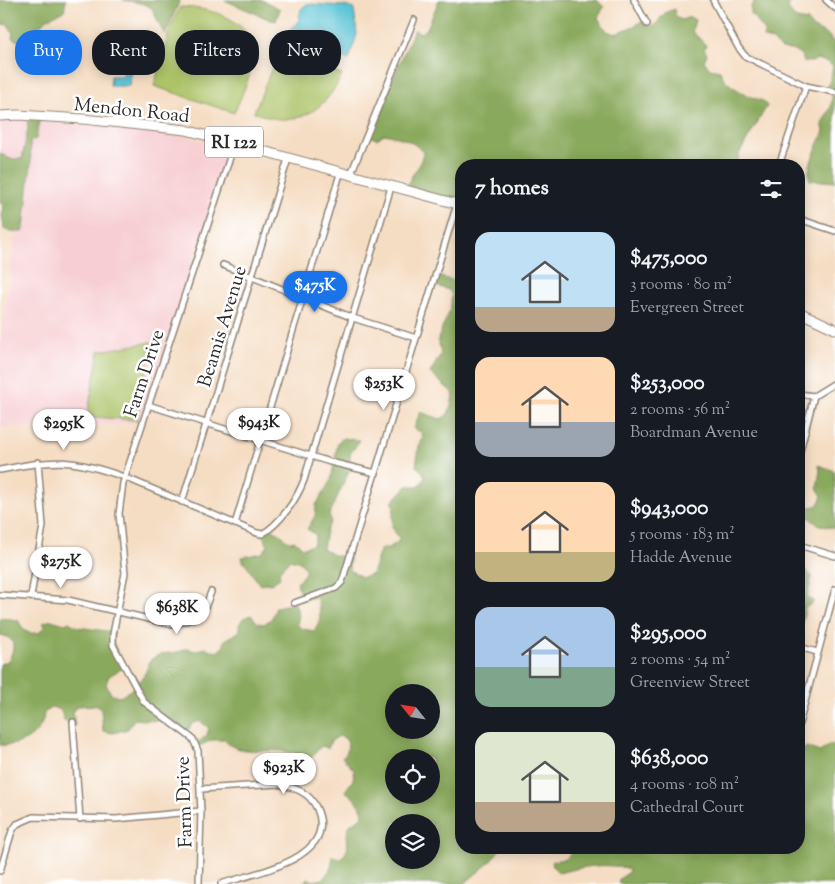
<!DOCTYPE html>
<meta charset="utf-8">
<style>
body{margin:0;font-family:"Sorts Mill Goudy",serif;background:#20242c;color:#f1f3f6;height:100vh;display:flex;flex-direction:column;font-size:19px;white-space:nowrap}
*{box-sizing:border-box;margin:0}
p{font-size:16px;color:#9ea1a6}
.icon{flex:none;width:28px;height:28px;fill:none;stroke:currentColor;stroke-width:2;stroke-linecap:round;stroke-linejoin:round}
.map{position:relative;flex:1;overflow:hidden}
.panel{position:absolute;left:455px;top:159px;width:350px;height:695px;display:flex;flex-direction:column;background:#171b24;border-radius:20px;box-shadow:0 2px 12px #0003}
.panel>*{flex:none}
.banner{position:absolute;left:15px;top:30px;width:365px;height:45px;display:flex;gap:10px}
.needle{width:32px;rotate:300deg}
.controls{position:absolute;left:385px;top:684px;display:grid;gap:10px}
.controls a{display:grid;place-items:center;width:55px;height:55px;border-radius:50%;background:#171b24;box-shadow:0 2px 12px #0003;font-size:25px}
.price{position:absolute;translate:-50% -42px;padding:0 11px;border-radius:18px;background:#fff;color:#222;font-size:16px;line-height:32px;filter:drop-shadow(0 1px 2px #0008)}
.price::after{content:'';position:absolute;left:50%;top:30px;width:15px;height:11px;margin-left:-8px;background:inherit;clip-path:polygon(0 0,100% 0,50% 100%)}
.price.current{background:#1a73e8;color:#fff}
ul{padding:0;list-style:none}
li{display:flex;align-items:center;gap:15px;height:125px;padding:0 20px}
li span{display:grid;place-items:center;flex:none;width:140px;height:100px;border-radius:15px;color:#555}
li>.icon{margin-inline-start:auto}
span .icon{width:60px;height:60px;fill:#fffc;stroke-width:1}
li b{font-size:21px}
h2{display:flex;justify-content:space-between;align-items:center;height:60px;padding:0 20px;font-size:21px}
.tag{padding:0 18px;border-radius:20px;background:#171b24;box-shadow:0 2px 12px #0003;font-size:18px;line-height:45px}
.tag.current{background:#1a73e8;color:#fff}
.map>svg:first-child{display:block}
.built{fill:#f7cfd3}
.green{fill:#acc368;stroke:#6c774a}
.forest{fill:#89a95c;stroke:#5a6a44;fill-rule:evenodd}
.water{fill:#5ac4d6;stroke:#427880}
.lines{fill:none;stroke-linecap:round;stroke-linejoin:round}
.street-casing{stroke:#908477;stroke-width:8}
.primary-casing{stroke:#908477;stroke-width:11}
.street{stroke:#fff;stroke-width:5}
.primary{stroke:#fff;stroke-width:9}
.labels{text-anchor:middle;stroke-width:5;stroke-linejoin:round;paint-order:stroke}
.shield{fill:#fff;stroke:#6b6b6b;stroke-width:1}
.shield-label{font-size:18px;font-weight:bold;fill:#2b2b2b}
.street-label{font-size:19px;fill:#2b2b2b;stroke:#fff}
</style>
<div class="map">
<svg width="835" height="884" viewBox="0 0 835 884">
<rect width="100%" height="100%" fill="#fff"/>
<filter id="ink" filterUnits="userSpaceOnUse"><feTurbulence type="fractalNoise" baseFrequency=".02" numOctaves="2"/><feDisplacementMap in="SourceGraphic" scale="10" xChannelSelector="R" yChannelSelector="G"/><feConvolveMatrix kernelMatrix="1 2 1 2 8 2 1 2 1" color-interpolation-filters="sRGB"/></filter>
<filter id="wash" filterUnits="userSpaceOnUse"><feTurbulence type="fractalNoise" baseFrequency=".0096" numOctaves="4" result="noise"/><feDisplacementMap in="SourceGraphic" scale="20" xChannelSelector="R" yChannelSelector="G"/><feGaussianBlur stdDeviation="1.12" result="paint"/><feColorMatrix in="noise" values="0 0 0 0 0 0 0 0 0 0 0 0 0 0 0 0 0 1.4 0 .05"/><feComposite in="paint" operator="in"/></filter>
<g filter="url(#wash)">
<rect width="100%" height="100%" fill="#f5ddc3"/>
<g class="built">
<polygon points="27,116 28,128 22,159 10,159 0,153 0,117"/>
<polygon points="30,119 169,133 230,147 140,423 0,428 0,348"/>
</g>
<g class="green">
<path d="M180 7C213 8 258 20 252 62 250 79 241 97 234 113L154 86 170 28Z"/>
<path d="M283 54 342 75C324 113 294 130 254 112L277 56Z"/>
<polygon points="152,342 137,420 92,417 88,411 99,351"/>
</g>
<g class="forest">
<polygon points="0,0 66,0 64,11 49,18 37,28 35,46 25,45 12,38 13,33 8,25 0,24"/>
<path d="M123 0H180L165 35C148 7 162 6 123 0Z"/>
<polygon points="224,0 262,0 280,9 276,21 271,20"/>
<path d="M439 0H597L604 7 598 18 607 31 615 34C625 29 634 27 643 21L646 26C660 28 658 16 667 12 669 11 672 10 675 9V15L681 20 690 17 695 20 692 31 706 45 704 49 707 54 704 61 709 68 720 70C722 85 750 97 763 101L767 106 739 154 737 165H461V205L406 191C410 172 419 173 423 152 413 140 399 137 384 134L377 139 368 136 414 30 421 33 427 29Z"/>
<path d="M755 0H784L789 3 788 9 796 19 808 21 810 26 829 36 835 44V182L810 180C805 166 819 146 824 131L822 123 831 107 832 94 827 92 833 67 828 62 817 59 812 62H804L802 56 792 50 781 49 773 40 763 38 765 31 751 14V7Z"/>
<polygon points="27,116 40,116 36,139 30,141 31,162 24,228 22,232 10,232 4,229 2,215 4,207 0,202 0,153 10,159 22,159 28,128"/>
<path d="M437 276 455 281 461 279V848H501L490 862 464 884H303L308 878 313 881 323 879C328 873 334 865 332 856L340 858C355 849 342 836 350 825 352 822 359 820 363 816 363 806 354 797 345 791L353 780 354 770 342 757 347 752 348 743 345 738 339 736 331 741 328 748 321 746 311 758 306 759C286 741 241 761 224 740H212L197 747 196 744 207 735 209 728 200 721 192 724 185 734 163 719 156 721 134 719 128 729 113 733 103 731 101 709 96 705 77 706 73 711 75 726 64 721 61 710 52 707 44 713C43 735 20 747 0 745V664L8 661C15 648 17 638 0 635V618L18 620C24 632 26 634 39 633L44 627 43 623 51 620 65 624 69 622 77 627 114 632 113 642 123 668 109 676 106 684 111 694 120 697C131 691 148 676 148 663 160 648 173 657 188 648L194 651 206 648 217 652 224 646V641L240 631 239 625 243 618 251 615 258 623 264 624 272 618 276 607 295 603 299 615 297 625 303 629 314 631C323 620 320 609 316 597L301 600 297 583 305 573V568L300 562 290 559 279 571 280 578 271 584 265 583 260 585 243 561 242 557 262 553 268 546 263 535 272 528 290 542 295 541 303 548 313 545 316 535 307 529 315 516 316 505 331 480 338 442 343 438 360 440 350 454V469L329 515 331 521 326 531 323 549 333 555 350 558 349 570 362 577 372 574 381 548H389L400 540 392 527 394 505 392 502 407 486H419L425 478 423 472 416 466 419 446 423 438 421 432 414 429 420 412 441 419C453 413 450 404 454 394L430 373 441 354 438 339 450 309 452 295 449 290 433 285ZM394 692H431V730H394ZM394 758H431V795H394ZM394 822H431V860H394Z"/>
<path d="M818 465 835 471V528C827 527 818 526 812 520 807 516 806 512 799 511V505L812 507 818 505 822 496 817 488 820 470Z"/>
<polygon points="804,568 812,576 807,597 814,602 805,608 803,620 799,628 799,569"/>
<path d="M830 744 835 746V884H619V879L628 873 629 869C606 862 581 867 559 873L553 867 552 861 565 859 570 854V848H799V755L806 747 820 752Z"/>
</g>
<g class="water">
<polygon points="307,4 345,6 354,9 357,34 349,60 289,37 289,30 298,23 301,9"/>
<polygon points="124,68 131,68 129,86 110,86 111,76 123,76"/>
</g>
</g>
<g filter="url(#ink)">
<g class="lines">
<defs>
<g id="street">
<polyline points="634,0 647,24"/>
<polyline points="713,0 738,47 745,56 806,86 835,92"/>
<polyline points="826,0 835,8"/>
<polyline points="779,165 806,86"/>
<polyline points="350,176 414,20"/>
<polyline points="799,219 835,231"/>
<polyline points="223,265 353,318 416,338"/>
<polyline points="799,394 814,396"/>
<polyline points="148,405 330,462 376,473"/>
<polyline points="799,455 814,396 835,383"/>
<path d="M0 470C54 459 71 458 124 477"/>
<path d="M129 479 257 533 262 534C280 524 297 499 304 480L391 187"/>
<polyline points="182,502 288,159"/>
<polyline points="235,524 340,174"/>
<polyline points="799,545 835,556"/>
<polyline points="0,595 68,600 174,625 195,618 206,605 211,592"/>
<polyline points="31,596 43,526 38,462"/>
<polyline points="294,603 336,588 342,582 457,204"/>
<polyline points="799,647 817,652"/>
<polyline points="73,722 80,819"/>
<polyline points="799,724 835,589"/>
<path d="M201 789 277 784C294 787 310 792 317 809 339 859 253 873 221 884"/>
<polyline points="0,871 12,831 17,824 33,817 116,819 201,811"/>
<polyline points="199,884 201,811 198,751 193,739 144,702 113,645 113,634 125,573 119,514 123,483 235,142"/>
</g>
<g id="primary">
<polyline points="0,116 18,115 83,119 186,130 461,205"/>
<polyline points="799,312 835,329"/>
</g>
</defs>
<use href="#street" class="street-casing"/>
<use href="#primary" class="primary-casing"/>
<use href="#street" class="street"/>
<use href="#primary" class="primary"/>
</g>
</g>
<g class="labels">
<rect class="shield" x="205" y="126.5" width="58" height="31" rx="4"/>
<g class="shield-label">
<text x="234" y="148">RI 122</text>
</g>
<g class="street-label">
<text transform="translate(132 109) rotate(6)" y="7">Mendon Road</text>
<text transform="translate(221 326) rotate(-73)" y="7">Beamis Avenue</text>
<text transform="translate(143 373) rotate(-72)" y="7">Farm Drive</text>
<text transform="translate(183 802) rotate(-92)" y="7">Farm Drive</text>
</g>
</g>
</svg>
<div class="controls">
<a><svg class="needle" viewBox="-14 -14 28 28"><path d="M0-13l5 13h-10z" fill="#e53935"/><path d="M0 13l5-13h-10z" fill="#9ea1a6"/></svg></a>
<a><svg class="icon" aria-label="locate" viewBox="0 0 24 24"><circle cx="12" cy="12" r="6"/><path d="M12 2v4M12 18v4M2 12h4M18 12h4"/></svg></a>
<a><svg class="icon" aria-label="layers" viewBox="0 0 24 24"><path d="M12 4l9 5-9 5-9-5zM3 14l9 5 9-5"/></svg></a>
</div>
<b class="price current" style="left:315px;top:313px">$475K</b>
<b class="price" style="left:384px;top:411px">$253K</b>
<b class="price" style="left:259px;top:450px">$943K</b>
<b class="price" style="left:64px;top:451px">$295K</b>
<b class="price" style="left:61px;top:589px">$275K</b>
<b class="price" style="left:177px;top:635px">$638K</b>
<b class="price" style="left:284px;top:795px">$923K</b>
<div class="banner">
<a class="tag current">Buy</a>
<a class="tag">Rent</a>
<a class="tag">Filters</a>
<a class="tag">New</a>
</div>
<section class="panel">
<h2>7 homes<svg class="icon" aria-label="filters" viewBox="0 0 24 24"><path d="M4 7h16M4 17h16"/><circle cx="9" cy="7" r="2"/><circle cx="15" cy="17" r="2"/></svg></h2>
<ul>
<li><span style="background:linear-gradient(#bfe0f5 75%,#b9a48a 0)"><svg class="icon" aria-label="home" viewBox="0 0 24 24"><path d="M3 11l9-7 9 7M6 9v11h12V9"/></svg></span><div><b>$475,000</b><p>3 rooms · 80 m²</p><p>Evergreen Street</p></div></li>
<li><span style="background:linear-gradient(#ffd9b3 65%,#9aa5b1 0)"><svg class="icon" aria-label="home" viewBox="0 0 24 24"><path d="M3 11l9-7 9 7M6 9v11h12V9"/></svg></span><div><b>$253,000</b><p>2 rooms · 56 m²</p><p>Boardman Avenue</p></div></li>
<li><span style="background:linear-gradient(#ffd9b3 70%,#c2b280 0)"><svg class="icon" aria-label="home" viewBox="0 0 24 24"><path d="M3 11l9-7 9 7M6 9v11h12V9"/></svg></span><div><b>$943,000</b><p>5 rooms · 183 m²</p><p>Hadde Avenue</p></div></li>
<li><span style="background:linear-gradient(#a9c7e8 60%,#7fa58c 0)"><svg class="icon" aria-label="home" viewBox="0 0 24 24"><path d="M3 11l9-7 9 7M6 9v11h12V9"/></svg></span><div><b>$295,000</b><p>2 rooms · 54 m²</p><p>Greenview Street</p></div></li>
<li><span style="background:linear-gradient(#dfe7d0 70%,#b9a48a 0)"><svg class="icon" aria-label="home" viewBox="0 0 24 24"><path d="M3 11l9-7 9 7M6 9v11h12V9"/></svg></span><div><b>$638,000</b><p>4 rooms · 108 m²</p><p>Cathedral Court</p></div></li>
</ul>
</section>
</div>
